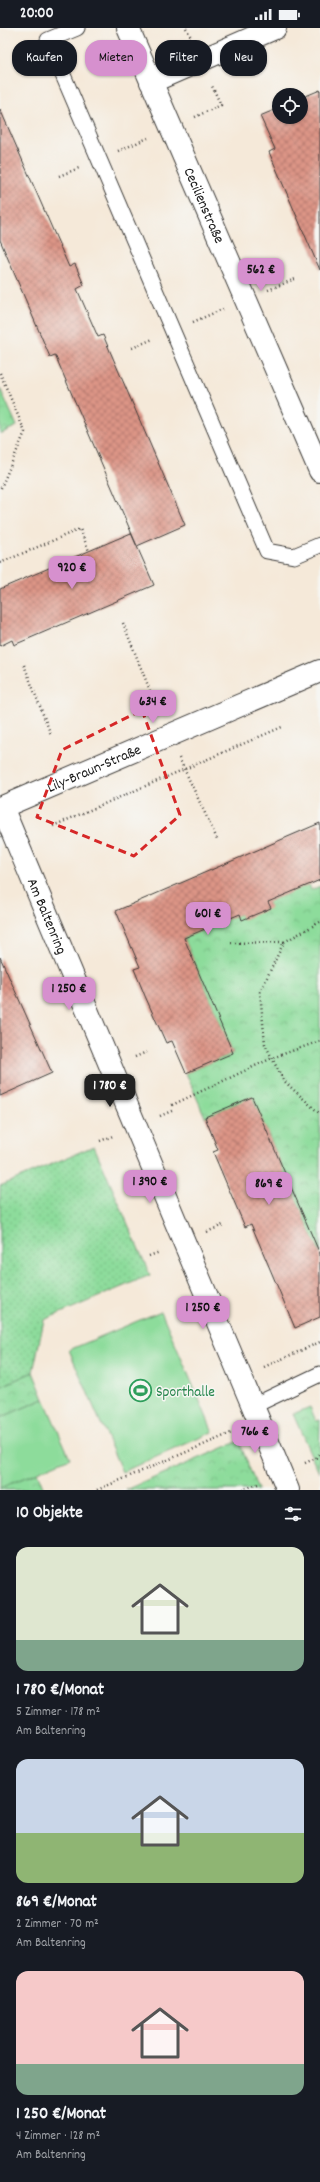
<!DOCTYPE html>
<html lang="de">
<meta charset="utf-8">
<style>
body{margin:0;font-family:Dekko,sans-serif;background:#20242c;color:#f1f3f6;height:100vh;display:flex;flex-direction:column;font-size:15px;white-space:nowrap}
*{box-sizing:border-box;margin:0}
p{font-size:13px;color:#9ea1a6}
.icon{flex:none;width:22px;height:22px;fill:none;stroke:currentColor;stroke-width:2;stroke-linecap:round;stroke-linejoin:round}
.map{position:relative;height:1462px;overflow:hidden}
.panel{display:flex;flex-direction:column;background:#171b24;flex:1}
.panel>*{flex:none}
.guide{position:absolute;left:12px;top:12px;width:296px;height:36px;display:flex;gap:8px}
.fabs{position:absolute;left:272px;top:60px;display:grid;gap:8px}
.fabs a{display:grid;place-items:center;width:36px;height:36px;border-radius:50%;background:#171b24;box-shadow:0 1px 3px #0004;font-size:20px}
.price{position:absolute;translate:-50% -34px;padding:0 9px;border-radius:8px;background:#d690ce;color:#111;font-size:13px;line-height:26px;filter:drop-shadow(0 1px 2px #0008)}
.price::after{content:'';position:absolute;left:50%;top:24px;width:12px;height:9px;margin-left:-6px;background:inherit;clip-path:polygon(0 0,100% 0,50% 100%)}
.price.on{background:#222;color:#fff}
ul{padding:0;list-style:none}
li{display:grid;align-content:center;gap:8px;height:212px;padding:0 16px}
li span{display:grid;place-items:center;height:124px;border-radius:12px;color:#555}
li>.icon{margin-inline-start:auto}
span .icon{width:72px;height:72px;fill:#fffc;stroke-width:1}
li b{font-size:17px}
h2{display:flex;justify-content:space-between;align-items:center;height:48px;padding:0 16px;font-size:17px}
.chip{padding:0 14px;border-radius:16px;background:#171b24;box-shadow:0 1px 3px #0004;font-size:14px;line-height:36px}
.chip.on{background:#d690ce;color:#111}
.status{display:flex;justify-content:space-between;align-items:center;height:28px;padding:0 20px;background:#171b24;direction:ltr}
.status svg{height:11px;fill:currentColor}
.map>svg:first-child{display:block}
.grass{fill:url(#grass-dots);stroke:#547c5c}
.park{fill:url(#park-crowns);stroke:#547c5c}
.garden{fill:#8ddc9b;stroke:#547c5c}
.building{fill:url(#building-cross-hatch)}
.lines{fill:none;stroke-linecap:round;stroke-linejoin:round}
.lane-casing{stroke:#3d3b38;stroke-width:17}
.street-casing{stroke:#3d3b38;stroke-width:24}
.path{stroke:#3d3b38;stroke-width:2.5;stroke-dasharray:1 3;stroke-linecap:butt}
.lane{stroke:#fff;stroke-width:15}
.street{stroke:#fff;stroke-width:22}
.marked{fill:none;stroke:#d62828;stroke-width:3;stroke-dasharray:8 5;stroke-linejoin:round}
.labels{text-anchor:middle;stroke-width:3;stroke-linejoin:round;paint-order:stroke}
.street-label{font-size:15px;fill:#1c1c1c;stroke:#f6f6f2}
.leisure-label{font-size:15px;fill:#27864d;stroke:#f6f6f2;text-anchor:start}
</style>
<div class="status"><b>20:00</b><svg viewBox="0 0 49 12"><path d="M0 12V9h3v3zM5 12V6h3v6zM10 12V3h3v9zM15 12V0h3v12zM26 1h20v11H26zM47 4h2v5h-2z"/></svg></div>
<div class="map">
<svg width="320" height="1462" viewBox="0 0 320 1462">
<defs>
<pattern id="grass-dots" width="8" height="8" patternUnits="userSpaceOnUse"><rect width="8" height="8" fill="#8ddc9b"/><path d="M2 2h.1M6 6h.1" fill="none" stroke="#79bc85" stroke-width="1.8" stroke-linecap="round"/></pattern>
<pattern id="park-crowns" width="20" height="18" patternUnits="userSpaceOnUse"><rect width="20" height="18" fill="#8ddc9b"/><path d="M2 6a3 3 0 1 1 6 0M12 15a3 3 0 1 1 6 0" fill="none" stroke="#79bc85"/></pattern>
<pattern id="building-cross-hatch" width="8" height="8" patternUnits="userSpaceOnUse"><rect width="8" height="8" fill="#dc9486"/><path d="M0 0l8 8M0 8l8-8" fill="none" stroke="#b2786d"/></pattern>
</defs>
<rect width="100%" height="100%" fill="#f6f6f2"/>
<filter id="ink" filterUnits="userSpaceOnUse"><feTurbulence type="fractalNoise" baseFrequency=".025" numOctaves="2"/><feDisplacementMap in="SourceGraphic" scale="8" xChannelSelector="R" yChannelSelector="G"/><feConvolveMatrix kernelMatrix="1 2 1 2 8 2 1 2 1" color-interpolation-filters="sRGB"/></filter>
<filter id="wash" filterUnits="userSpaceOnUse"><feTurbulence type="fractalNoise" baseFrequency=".012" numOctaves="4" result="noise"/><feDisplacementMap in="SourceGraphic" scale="16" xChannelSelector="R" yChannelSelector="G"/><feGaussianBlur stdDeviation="0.9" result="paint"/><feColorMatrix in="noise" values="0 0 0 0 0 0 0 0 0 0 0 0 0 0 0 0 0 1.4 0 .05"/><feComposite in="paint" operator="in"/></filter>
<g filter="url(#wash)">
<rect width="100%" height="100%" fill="#f5e9d9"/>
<polygon class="grass" points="94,1118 150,1247 44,1292 33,1344 0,1359 0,1158"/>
<g class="park">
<polygon points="0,360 17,398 0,406"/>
<polygon points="309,856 311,862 320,858 320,1226 252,1069 205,1089 186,1045 233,1025 184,910"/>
<polygon points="33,1344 44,1371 0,1390 0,1359"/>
<polygon points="310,1379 316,1393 320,1392 319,1445 293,1386"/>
<polygon points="239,1413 258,1462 126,1462"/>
<polygon points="37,1444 44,1462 0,1462 0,1460"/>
</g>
<g class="garden">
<polygon points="161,1283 213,1404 122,1444 69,1322"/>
<polygon points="44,1371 70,1430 0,1460 0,1390"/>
</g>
<g id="blocks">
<g class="building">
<polygon points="320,62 320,242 269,124 275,121 260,88 279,80 279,89 301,89 301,70"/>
<polygon points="0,81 69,239 75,236 84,257 77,261 98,309 103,307 185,497 137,518 55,327 50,329 0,212"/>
<polygon points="131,505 154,557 14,617 12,612 0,618 0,561"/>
<polygon points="320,795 320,852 268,874 271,880 242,892 240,886 184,910 233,1025 186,1045 172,1013 166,1015 145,968 134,941 140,939 116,883"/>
<polygon points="0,929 52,1045 0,1068"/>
<polygon points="252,1069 320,1226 320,1289 295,1300 251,1196 245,1199 213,1124 218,1122 205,1089"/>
</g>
</g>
</g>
<g filter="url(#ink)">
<use href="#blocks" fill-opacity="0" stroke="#3d3b38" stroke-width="1"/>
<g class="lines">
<defs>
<g id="lane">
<polyline points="77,0 48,12 267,523 294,528 320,517"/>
<polyline points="253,1378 320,1346"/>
</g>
<g id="street">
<path id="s1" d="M128 0 320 443"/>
<polyline points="151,54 275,0"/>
<path id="s2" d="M2 779 288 1462"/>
<path id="s3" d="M0 780 320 643"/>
</g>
</defs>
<use href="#lane" class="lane-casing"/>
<use href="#street" class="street-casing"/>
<g class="path">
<polyline points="186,0 191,9"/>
<polyline points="195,89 221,77 211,56"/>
<polyline points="118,123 148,110"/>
<polyline points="59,148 79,140"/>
<polyline points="268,262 295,251"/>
<polyline points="193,294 223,281"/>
<polyline points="132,320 153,311"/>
<polyline points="0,345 25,404 0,462"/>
<polyline points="0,535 80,501 89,523"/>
<polyline points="123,595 159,685"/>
<polyline points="24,637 51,707"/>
<polyline points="179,730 218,813"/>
<polyline points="53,798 282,699"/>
<polyline points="320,894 284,914 260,964 265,1016 283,1052 320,1086"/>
<polyline points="231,915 284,914"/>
<polyline points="135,1029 149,1023"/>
<polyline points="172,1077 272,1030 320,1013"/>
<polyline points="160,1088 174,1082"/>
<polyline points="100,1113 113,1108"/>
<polyline points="207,1204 225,1196"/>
<polyline points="149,1228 160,1224"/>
<polyline points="264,1339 320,1314"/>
<polyline points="305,1435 316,1430 320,1425"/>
<polyline points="97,1462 236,1403"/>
<polyline points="242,1462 258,1456"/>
</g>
<use href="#lane" class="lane"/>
<use href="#street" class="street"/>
</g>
</g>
<path class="marked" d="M142 682 180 787 134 828 37 789 62 722Z"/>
<defs>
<symbol id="stadium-ring" viewBox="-11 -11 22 22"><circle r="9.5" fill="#f6f6f2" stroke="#2e9e5b" stroke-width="1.5"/><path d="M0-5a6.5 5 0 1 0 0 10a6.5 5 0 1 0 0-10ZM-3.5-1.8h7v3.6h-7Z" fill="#2e9e5b"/></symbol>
</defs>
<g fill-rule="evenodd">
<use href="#stadium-ring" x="128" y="1350" width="25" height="25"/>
</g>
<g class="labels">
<g class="street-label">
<text dy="5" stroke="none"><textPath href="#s1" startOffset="193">Cecilienstraße</textPath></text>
<text dy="5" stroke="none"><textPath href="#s3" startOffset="102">Lily-Braun-Straße</textPath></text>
<text dy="5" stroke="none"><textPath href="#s2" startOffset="118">Am Baltenring</textPath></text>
</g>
<g class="leisure-label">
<text x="156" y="1368">Sporthalle</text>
</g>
</g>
</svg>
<div class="fabs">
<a><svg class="icon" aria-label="locate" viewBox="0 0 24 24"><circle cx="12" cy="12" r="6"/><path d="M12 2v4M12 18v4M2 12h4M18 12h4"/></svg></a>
</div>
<b class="price" style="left:261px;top:264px">562 €</b>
<b class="price" style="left:72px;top:562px">920 €</b>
<b class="price" style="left:153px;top:696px">634 €</b>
<b class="price" style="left:208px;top:908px">601 €</b>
<b class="price" style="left:69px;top:983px">1 250 €</b>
<b class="price on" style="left:110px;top:1080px">1 780 €</b>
<b class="price" style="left:150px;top:1176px">1 390 €</b>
<b class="price" style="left:269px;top:1178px">869 €</b>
<b class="price" style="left:203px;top:1302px">1 250 €</b>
<b class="price" style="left:255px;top:1426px">766 €</b>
<div class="guide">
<a class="chip">Kaufen</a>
<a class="chip on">Mieten</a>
<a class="chip">Filter</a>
<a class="chip">Neu</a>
</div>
</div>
<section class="panel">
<h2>10 Objekte<svg class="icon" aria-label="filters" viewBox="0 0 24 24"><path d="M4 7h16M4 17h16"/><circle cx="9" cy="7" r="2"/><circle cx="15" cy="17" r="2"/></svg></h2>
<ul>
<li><span style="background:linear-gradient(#dfe7d0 75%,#7fa58c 0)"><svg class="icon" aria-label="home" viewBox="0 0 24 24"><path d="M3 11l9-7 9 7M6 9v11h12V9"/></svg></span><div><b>1 780 €/Monat</b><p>5 Zimmer · 178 m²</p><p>Am Baltenring</p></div></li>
<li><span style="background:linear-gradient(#c9d6e8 60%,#8fb573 0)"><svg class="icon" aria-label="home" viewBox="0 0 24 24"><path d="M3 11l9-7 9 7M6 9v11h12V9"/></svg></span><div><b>869 €/Monat</b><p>2 Zimmer · 70 m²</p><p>Am Baltenring</p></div></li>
<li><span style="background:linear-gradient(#f6c9c9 75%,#7fa58c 0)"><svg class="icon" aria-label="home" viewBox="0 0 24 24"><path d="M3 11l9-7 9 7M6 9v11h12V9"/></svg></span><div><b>1 250 €/Monat</b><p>4 Zimmer · 128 m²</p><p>Am Baltenring</p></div></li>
</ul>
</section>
